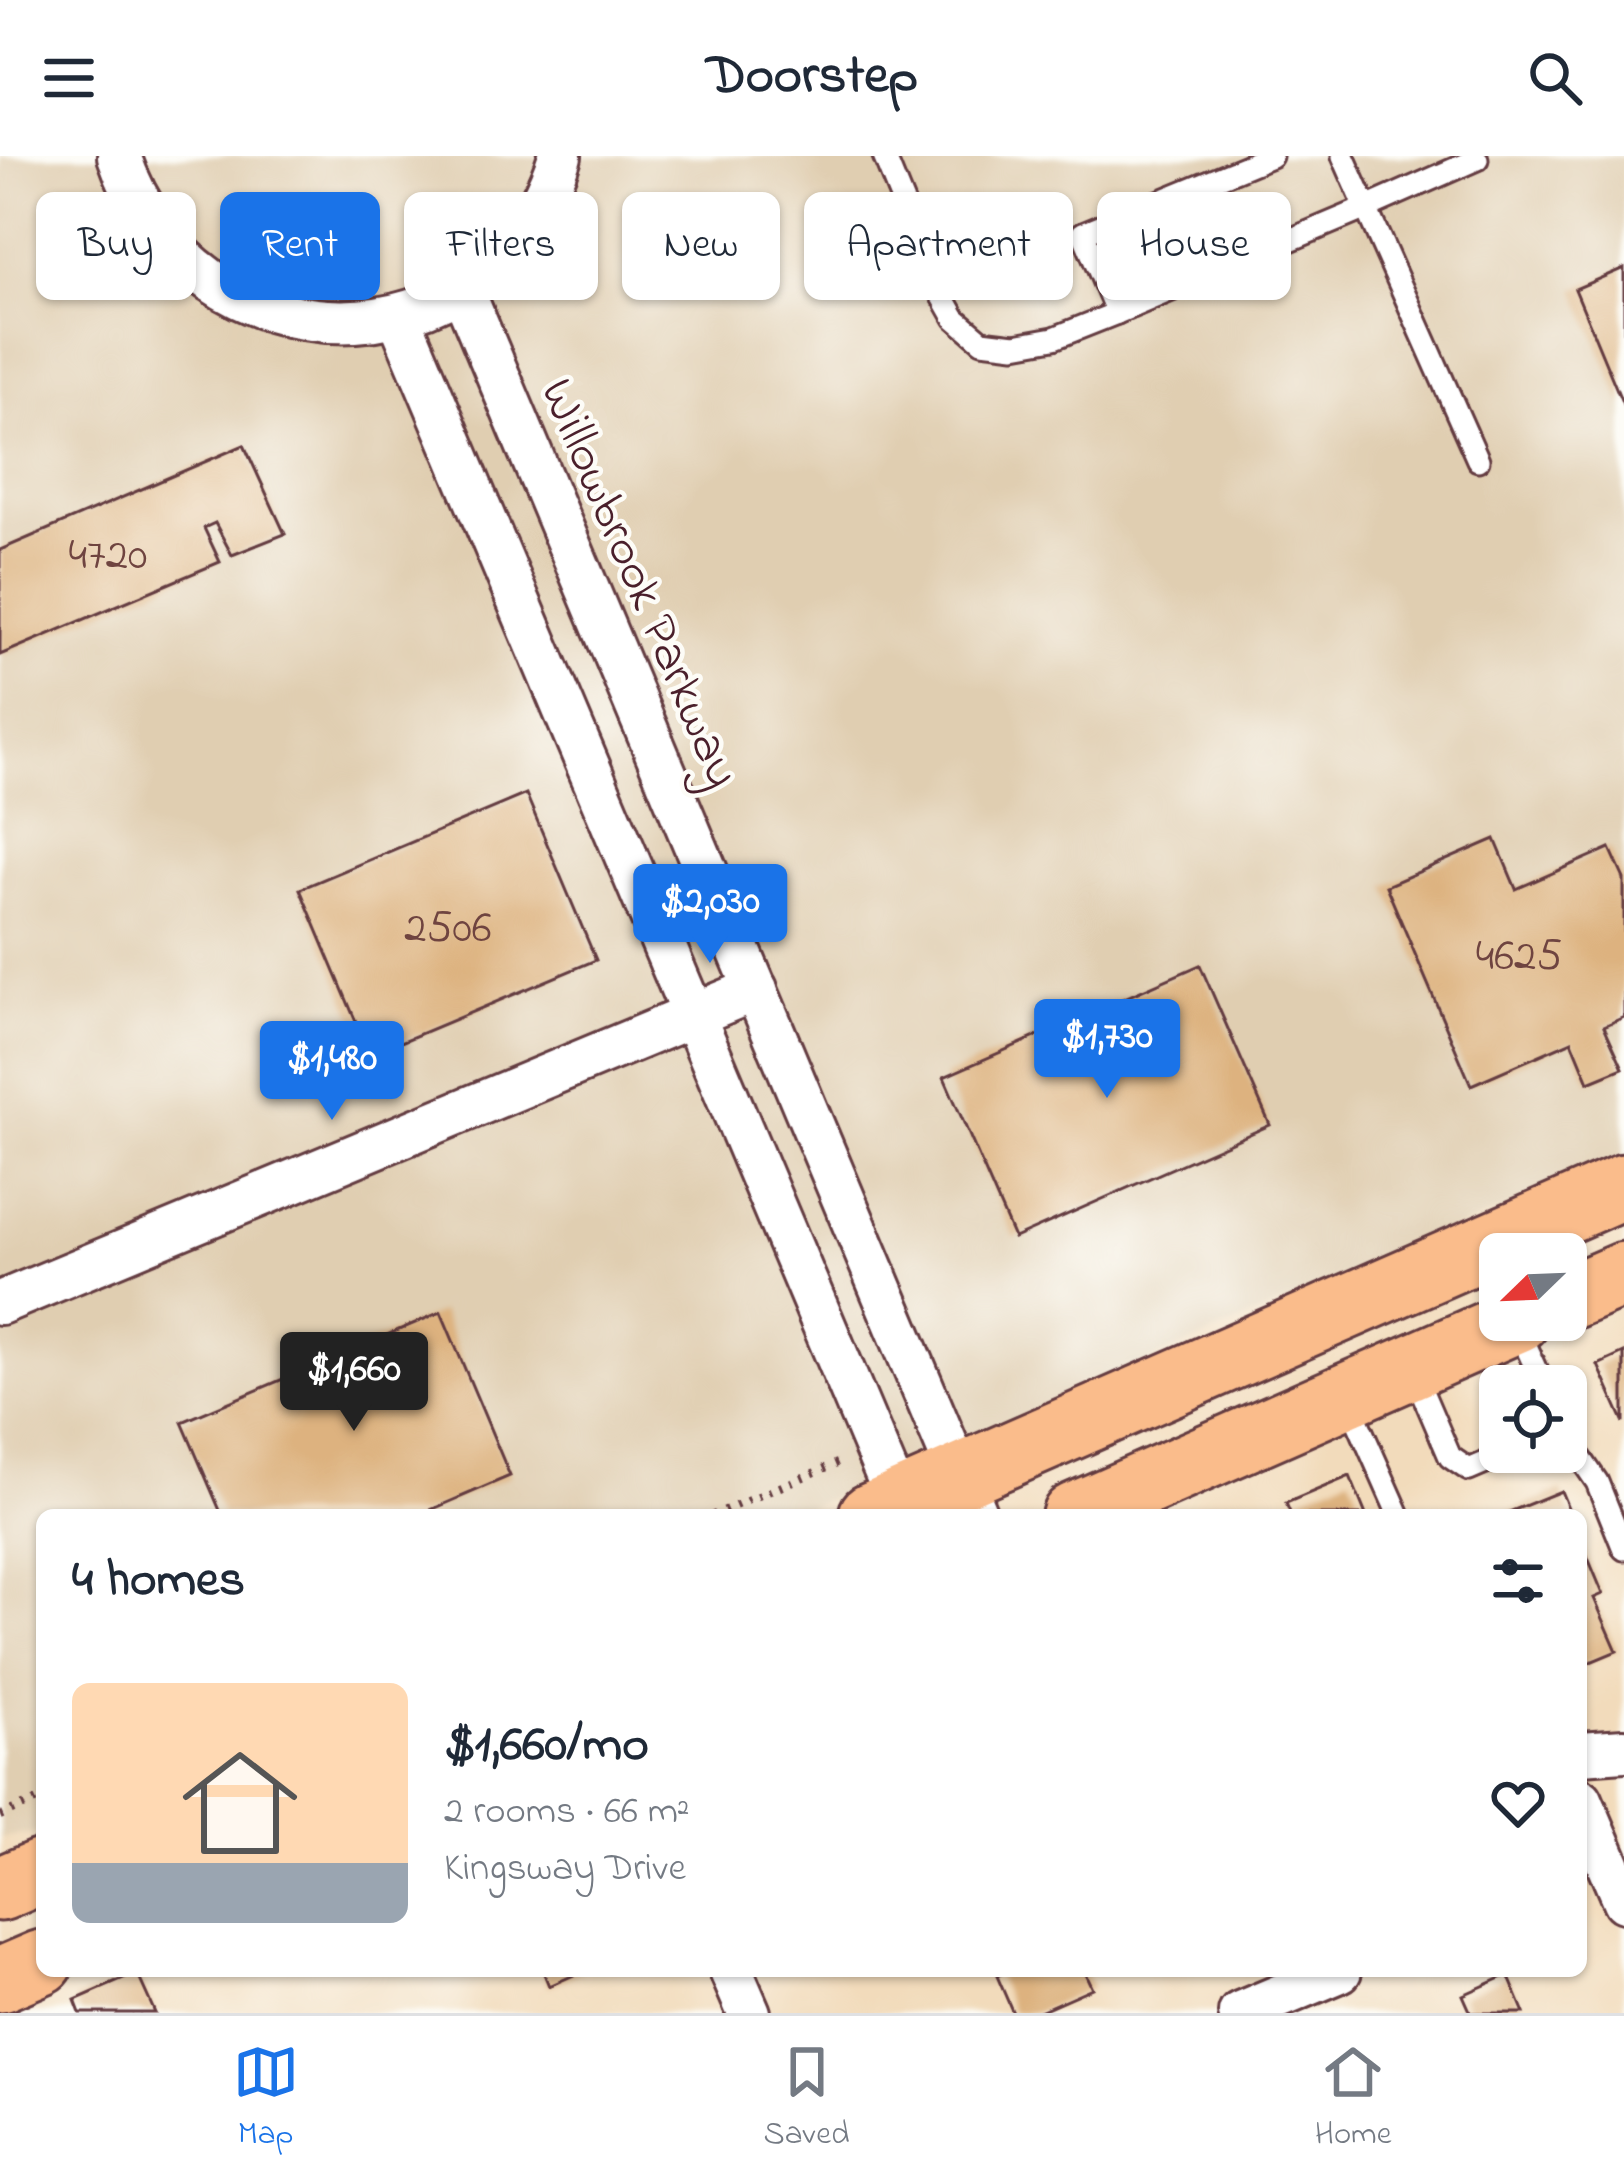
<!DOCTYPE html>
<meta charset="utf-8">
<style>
body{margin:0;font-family:"Indie Flower",sans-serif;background:#f2f2f3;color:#1f2937;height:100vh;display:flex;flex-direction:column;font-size:45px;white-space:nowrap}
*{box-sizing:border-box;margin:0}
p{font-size:39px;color:#747a83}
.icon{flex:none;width:66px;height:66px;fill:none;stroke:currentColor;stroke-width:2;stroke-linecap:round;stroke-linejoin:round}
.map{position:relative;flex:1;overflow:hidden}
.details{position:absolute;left:36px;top:1353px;width:1551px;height:468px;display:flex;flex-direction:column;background:#fff;border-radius:18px;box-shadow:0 3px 9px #0004}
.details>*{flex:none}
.banner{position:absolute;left:36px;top:36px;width:1554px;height:108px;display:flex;gap:24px}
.needle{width:78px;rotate:247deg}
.buttons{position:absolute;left:1479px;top:1077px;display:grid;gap:24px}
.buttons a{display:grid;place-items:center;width:108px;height:108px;border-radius:18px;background:#fff;box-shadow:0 3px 9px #0004;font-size:60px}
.price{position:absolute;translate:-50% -102px;padding:0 27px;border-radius:12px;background:#1a73e8;color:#fff;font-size:39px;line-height:78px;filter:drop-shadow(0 3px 6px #0008)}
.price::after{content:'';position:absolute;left:50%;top:72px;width:36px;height:27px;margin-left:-18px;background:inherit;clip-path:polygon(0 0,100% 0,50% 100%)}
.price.selected{background:#222;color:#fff}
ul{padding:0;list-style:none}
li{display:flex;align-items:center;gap:36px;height:300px;padding:0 36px}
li+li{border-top:3px solid #e0e1e3}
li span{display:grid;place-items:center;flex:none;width:336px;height:240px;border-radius:18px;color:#555}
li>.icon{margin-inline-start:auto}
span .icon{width:144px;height:144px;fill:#fffc;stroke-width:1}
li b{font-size:51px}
h2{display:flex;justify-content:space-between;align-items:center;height:144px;padding:0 36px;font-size:51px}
.chip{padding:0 42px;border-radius:18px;background:#fff;box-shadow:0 3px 9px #0004;font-size:42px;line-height:108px}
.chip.selected{background:#1a73e8;color:#fff}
header{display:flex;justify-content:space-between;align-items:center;height:156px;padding:0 36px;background:#fff;font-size:54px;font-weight:700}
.tabs{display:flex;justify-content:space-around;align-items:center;height:168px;border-top:3px solid #e0e1e3;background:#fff;font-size:33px;color:#747a83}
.tabs a{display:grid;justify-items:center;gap:6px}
.tabs .selected{color:#1a73e8}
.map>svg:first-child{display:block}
.built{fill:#e0ceb1}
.building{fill:#ddb27f}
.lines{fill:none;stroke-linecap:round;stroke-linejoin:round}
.lane-casing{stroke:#633b41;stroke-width:27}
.street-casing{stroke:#633b41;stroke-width:48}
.primary-casing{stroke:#633b41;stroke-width:69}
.path{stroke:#633b41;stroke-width:8;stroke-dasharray:3 9;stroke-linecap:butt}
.lane{stroke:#fff;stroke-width:21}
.street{stroke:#fff;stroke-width:42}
.primary{stroke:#fabc8b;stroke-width:63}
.labels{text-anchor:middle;stroke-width:9;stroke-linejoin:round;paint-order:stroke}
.number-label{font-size:45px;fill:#6f4440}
.street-label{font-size:51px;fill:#4a1f2b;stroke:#fdfcf7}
</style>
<header><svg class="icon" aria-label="menu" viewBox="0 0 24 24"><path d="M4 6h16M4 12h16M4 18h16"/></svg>Doorstep<svg class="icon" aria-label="search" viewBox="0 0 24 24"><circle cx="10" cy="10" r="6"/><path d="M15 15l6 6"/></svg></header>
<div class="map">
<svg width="1624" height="1857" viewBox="0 0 1624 1857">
<rect width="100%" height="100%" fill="#fdfcf7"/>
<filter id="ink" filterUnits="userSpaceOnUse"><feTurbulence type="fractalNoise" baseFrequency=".00833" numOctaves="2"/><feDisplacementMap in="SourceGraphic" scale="24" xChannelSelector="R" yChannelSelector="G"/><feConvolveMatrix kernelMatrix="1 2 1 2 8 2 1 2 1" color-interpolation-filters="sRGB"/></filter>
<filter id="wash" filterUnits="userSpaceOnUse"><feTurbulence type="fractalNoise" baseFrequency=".004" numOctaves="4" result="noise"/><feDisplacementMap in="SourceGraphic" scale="48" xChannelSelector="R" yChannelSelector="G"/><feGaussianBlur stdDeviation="2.7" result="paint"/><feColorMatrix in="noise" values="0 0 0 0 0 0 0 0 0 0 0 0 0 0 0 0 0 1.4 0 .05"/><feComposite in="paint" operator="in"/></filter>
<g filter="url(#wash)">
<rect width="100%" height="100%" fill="#f2dbbb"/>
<polygon class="built" points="0,0 1624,0 1624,1002 791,1359 42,1359 42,1676 0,1682"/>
<g id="blocks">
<g class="building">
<polygon points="1624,112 1624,251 1575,133"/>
<polygon points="244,289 285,378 232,399 215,367 204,372 220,406 0,499 0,394"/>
<polygon points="526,638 596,804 370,899 300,733"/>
<polygon points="1495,683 1516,733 1610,692 1624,723 1624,861 1604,870 1623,912 1589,926 1572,885 1471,929 1386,730"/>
<polygon points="1200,809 1270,969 1014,1082 944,921"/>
<polygon points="441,1156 510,1320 419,1359 222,1359 182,1266"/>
<polygon points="1624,1197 1624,1267 1598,1209"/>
<polygon points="1350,1320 1366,1359 1291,1359 1286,1347"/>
<polygon points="1561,1335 1571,1359 1502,1359"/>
<polygon points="1581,1385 1603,1438 1594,1442 1617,1495 1581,1510"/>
<polygon points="543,1815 583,1815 549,1830"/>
<polygon points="1008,1815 1084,1815 1092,1832 1035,1857 1013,1857 997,1820"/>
<polygon points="137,1817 155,1857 80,1857 75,1844"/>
<polygon points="1508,1819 1524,1857 1471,1857 1463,1839"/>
</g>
</g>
</g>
<g filter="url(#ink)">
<use href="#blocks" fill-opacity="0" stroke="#633b41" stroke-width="3"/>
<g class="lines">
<defs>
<g id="lane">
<polyline points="884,0 937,130 955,162 982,185 1015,189 1054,182 1117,157 1366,52 1478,304"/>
<polyline points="1343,0 1366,52 1477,3"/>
<polyline points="1117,157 1083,77 1271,0"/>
<polyline points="1517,1170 1544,1230"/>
<polyline points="1414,1217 1450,1301 1469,1314 1511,1296"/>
<polyline points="1348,1244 1399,1359"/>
<polyline points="1566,1281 1597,1326 1624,1393"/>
</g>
<g id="street">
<path d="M119 0C194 219 490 222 560 0"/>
<polyline points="461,131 976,1359"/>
<polyline points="398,159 904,1359"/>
<polyline points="0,1147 756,833"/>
<polyline points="1581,1597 1624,1594"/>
<polyline points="1581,1644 1624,1745"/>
<polyline points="731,1815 749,1857"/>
<polyline points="1240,1857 1340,1815"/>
</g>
<g id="primary">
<polyline points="1566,1143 1624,1118"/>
<polyline points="871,1359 1624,1030"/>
<polyline points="1074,1359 1518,1164"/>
<polyline points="0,1733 42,1715"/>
<polyline points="0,1824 42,1806"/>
</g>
</defs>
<use href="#lane" class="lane-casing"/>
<use href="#street" class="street-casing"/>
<use href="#primary" class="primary-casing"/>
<g class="path">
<polyline points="713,1359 842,1305"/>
<polyline points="0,1660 42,1642"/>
</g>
<use href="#lane" class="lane"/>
<use href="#street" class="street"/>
<use href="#primary" class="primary"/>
</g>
</g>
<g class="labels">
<g class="number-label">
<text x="108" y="412">4720</text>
<text x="448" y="785">2506</text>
<text x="1519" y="813">4625</text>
</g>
<g class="street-label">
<text transform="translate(643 426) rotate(67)" y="18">Willowbrook Parkway</text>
</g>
</g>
</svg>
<div class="buttons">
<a><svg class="needle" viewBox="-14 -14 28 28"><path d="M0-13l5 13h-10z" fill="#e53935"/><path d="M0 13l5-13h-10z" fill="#747a83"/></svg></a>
<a><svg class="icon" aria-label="locate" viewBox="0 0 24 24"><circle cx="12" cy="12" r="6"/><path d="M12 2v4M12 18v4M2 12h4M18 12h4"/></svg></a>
</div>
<b class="price" style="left:710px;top:810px">$2,030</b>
<b class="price" style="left:1107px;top:945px">$1,730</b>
<b class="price" style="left:332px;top:967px">$1,480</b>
<b class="price selected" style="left:354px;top:1278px">$1,660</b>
<div class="banner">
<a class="chip">Buy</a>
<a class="chip selected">Rent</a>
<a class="chip">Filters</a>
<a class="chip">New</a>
<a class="chip">Apartment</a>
<a class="chip">House</a>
</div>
<section class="details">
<h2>4 homes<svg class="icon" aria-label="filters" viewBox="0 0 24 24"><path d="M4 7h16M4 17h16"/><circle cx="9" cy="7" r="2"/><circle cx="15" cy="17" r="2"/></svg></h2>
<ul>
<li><span style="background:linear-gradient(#ffd9b3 75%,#9aa5b1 0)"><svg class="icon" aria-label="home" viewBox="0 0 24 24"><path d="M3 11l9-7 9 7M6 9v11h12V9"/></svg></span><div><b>$1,660/mo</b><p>2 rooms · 66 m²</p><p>Kingsway Drive</p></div><svg class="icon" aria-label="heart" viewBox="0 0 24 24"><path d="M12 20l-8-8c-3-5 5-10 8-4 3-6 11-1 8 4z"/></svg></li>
</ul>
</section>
</div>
<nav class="tabs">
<a class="selected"><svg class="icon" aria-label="map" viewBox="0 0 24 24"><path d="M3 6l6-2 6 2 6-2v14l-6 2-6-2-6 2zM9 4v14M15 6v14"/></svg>Map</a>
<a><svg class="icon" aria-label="saved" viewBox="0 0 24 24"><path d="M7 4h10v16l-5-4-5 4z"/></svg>Saved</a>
<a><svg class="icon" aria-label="home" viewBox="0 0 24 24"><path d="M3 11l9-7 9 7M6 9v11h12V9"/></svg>Home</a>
</nav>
